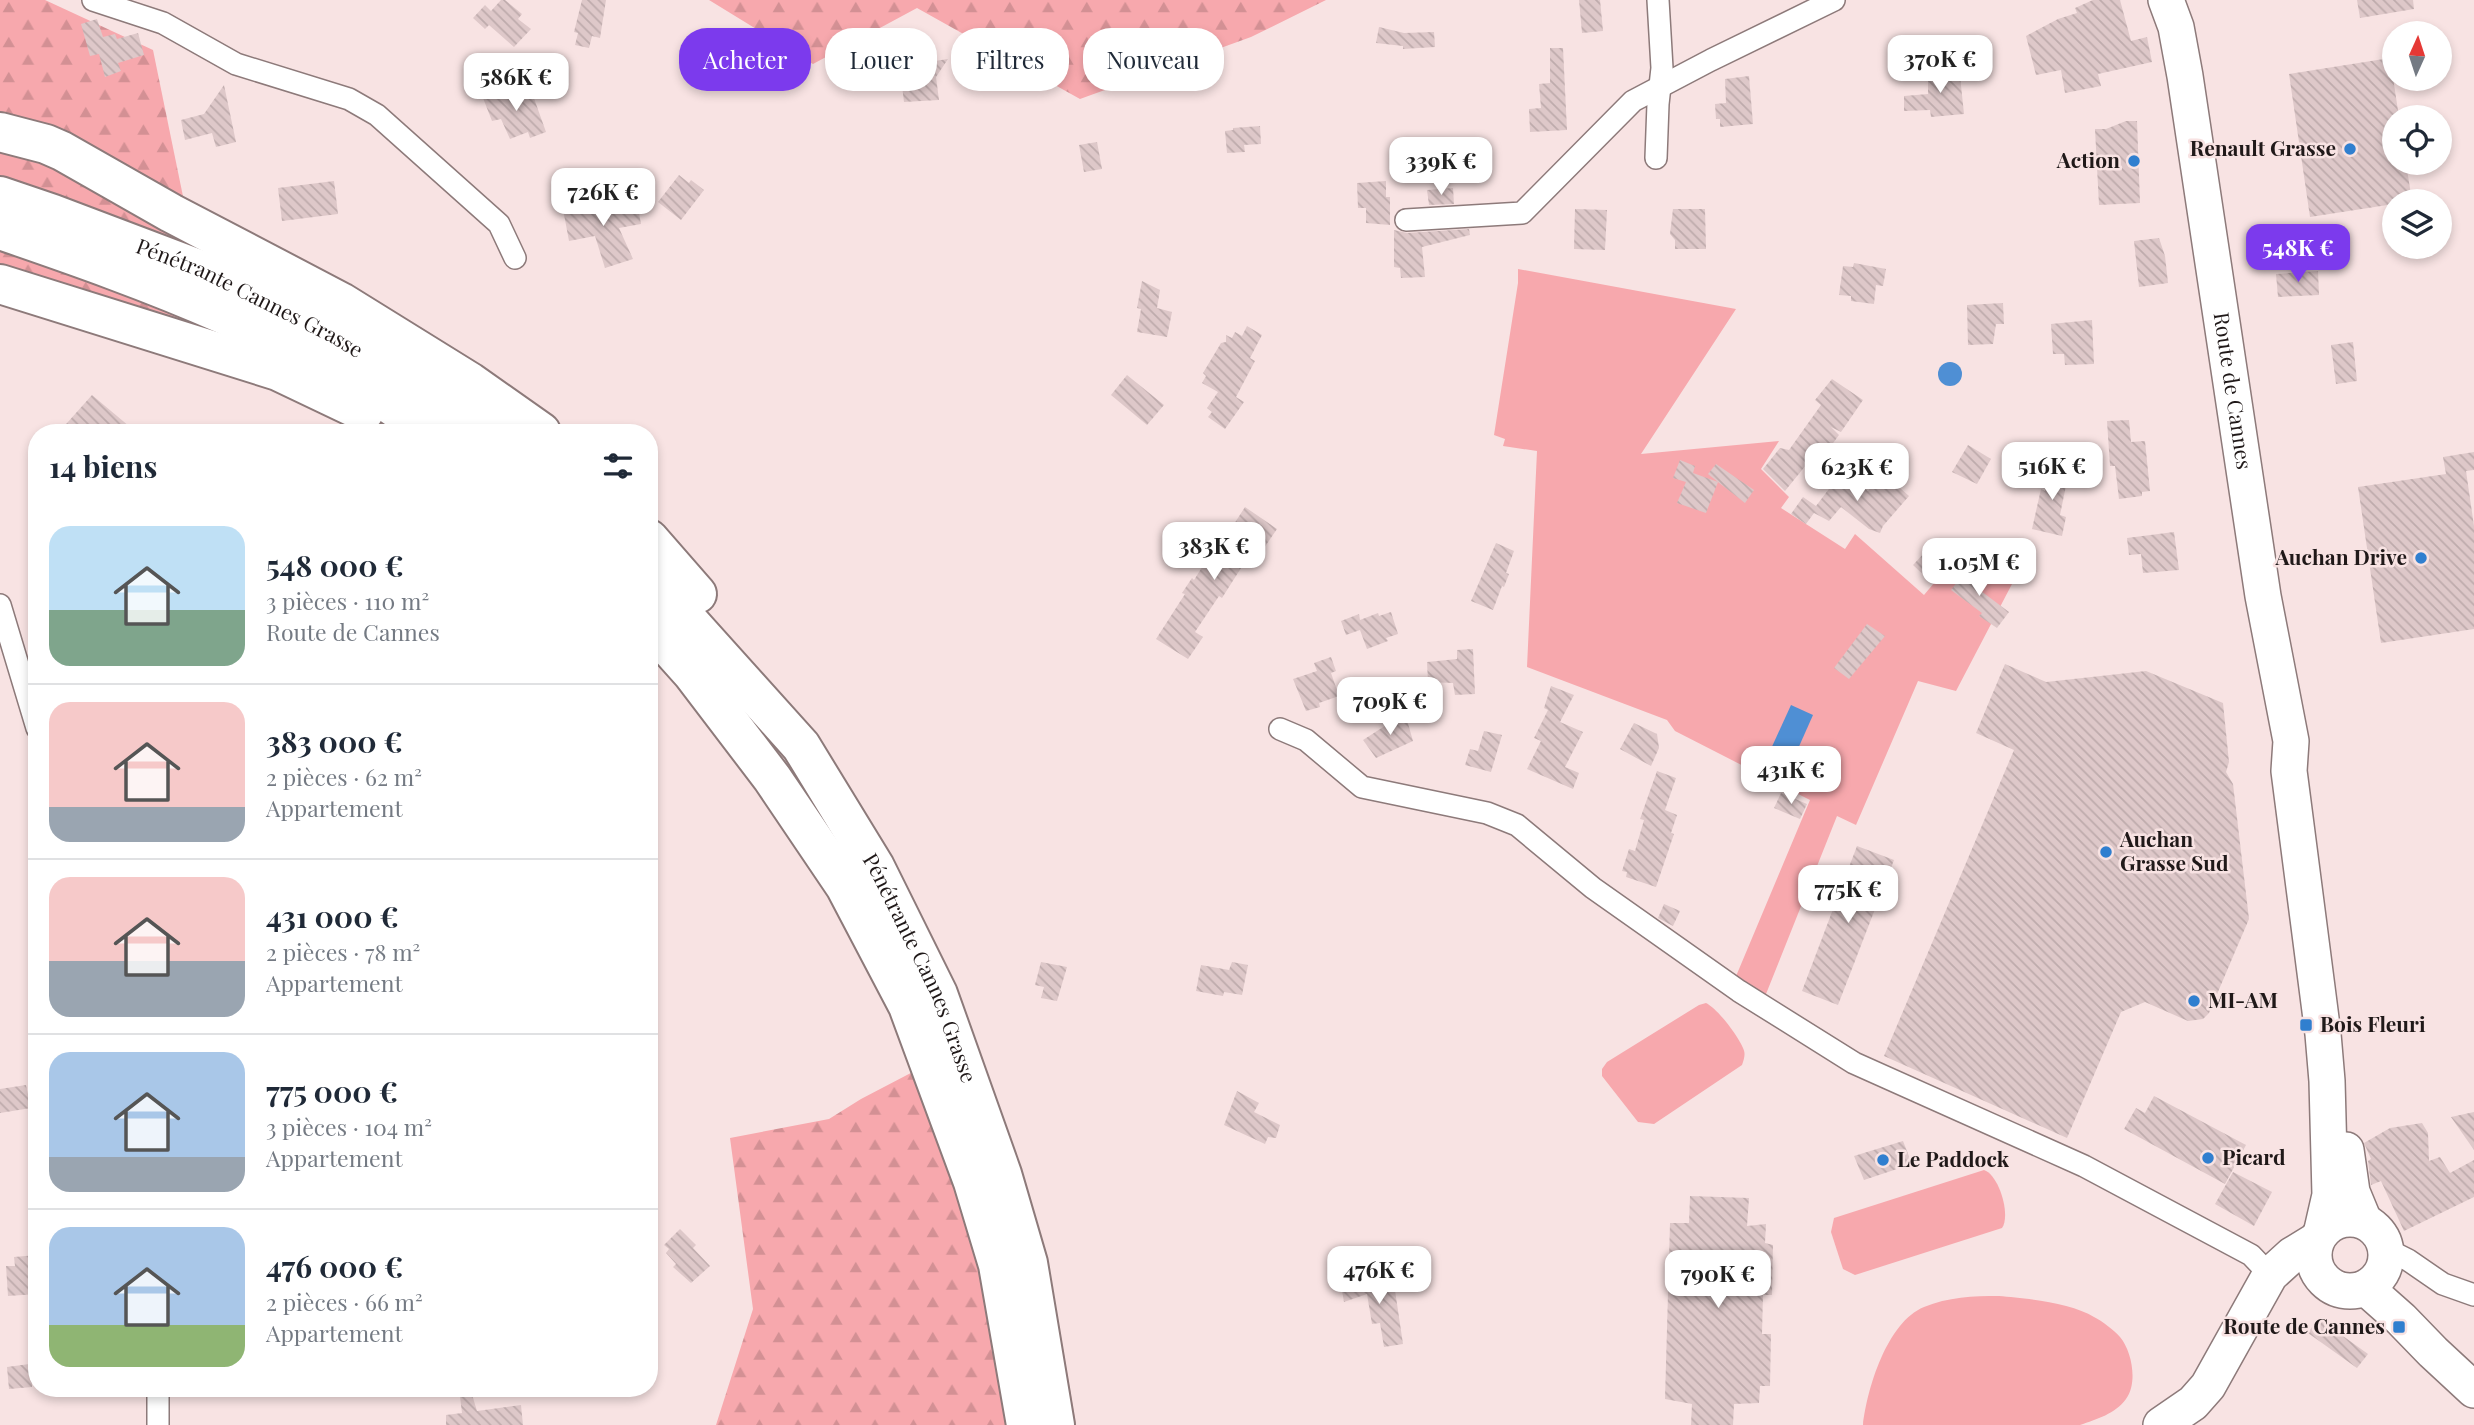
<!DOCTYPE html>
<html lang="fr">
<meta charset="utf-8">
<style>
body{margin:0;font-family:"Playfair Display",serif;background:#f6f6f7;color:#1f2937;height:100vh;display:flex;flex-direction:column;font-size:26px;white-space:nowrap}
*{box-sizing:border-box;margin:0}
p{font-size:23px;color:#747a83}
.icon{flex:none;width:38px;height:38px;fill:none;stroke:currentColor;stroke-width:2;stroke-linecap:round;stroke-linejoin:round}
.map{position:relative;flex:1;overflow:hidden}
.sheet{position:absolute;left:28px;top:424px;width:630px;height:973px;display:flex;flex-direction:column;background:#fff;border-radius:28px;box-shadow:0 4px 10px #0003}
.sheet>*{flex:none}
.banner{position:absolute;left:679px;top:28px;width:665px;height:63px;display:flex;gap:14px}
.needle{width:46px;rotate:3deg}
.controls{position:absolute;left:2382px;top:21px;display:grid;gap:14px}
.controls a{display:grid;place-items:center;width:70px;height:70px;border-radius:50%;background:#fff;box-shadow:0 4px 10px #0003;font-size:35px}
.price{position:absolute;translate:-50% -60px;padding:0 16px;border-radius:14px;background:#fff;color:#222;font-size:23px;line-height:46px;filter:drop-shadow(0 2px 4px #0008)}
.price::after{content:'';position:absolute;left:50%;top:42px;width:21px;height:16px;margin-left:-10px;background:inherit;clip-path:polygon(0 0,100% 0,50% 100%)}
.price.active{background:#7c3aed;color:#fff}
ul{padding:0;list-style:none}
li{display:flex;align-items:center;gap:21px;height:175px;padding:0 21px}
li+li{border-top:2px solid #e0e1e3}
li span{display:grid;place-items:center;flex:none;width:196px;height:140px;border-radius:21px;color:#555}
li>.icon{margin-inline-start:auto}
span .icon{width:84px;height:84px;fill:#fffc;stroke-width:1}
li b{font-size:30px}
h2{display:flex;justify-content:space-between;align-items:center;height:84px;padding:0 21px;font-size:30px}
.pill{padding:0 24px;border-radius:28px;background:#fff;box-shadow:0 4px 10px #0003;font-size:24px;line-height:63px}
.pill.active{background:#7c3aed;color:#fff}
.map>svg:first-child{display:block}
.green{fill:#f7a8ad}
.forest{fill:url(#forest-firs)}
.water{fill:#4f8fd4}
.building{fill:url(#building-back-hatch)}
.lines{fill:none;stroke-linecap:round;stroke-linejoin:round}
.street-casing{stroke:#8d7a7a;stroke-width:24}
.primary-casing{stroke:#8d7a7a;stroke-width:38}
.highway-casing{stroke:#8d7a7a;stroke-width:42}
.street{stroke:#fff;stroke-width:21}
.primary{stroke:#fff;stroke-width:35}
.highway{stroke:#fff;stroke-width:38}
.poi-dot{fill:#307fcf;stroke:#f8e3e3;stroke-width:2.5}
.labels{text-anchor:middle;stroke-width:5;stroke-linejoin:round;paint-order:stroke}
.poi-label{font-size:21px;font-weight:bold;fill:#201919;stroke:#f8e3e3;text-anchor:start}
.street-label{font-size:21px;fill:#201919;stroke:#f8e3e3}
</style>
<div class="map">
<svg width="2474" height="1425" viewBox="0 0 2474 1425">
<defs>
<pattern id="forest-firs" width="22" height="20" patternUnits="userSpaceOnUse" patternTransform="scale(1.75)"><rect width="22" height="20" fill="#f7a8ad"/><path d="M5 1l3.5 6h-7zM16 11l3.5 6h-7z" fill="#d39094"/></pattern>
<pattern id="building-back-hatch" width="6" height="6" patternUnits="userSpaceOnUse" patternTransform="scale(1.75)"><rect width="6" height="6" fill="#dec8c9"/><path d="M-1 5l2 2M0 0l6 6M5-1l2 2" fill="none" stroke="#beabac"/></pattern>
</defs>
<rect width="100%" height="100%" fill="#f8e3e3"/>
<g class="green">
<polygon points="1518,269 1736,309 1641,454 1779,441 1761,469 1789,497 1781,508 1845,549 1855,534 1924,595 1966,545 2012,584 1956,691 1918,681 1856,825 1837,816 1764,999 1734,981 1810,800 1675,731 1667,720 1527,667 1537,451 1503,446 1505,439 1494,435 1518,283"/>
<path d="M1706 1003C1718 1009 1738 1036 1743 1048 1746 1054 1744 1059 1742 1065L1654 1124 1638 1122 1602 1076V1069L1607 1062 1699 1005Z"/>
<path d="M1984 1170C1999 1175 2011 1215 2002 1228L1855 1275 1843 1269 1831 1232 1834 1218Z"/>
<path d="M1999 1296C2025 1298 2072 1303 2094 1317 2102 1321 2114 1330 2120 1337 2132 1351 2138 1383 2126 1399 2115 1414 2097 1419 2080 1425H1863C1867 1389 1887 1322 1924 1307 1948 1297 1973 1296 1999 1296Z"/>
</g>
<g class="forest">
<polygon points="0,0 45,0 153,50 211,333 0,289"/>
<polygon points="709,0 1326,0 1251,37 1080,99 917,8 813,64"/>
<polygon points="972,1041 1057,1313 1076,1425 716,1425 753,1309 730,1138 829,1119 861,1099"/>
</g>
<g class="water">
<circle cx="1950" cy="374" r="12"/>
<polygon points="1791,705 1813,715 1793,760 1770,751"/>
</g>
<g class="building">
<polygon points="501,0 505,0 522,14 518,19 531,29 514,47 489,25 485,29 473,18 485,5 491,11"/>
<polygon points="582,0 606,0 600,38 592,36 589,48 575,45 578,33 574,32"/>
<polygon points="1579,0 1600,0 1603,31 1582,33"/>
<polygon points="2093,0 2120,0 2131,41 2147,37 2152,62 2098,74 2101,86 2065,93 2061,70 2036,75 2026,36 2058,19 2077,13 2075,8"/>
<polygon points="2357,0 2413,0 2414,9 2360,18"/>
<polygon points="97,19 103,37 115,34 117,39 138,33 144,55 118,63 121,71 105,77 99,54 90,56 81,24"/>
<polygon points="1379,27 1404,33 1434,32 1435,47 1403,49 1403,46 1376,43"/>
<polygon points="1550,48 1563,48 1567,130 1530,132 1529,109 1541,108 1539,84 1550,83"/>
<polygon points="2390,58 2399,117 2394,117 2394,163 2406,163 2412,201 2394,201 2394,204 2310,217 2289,74"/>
<polygon points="948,59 936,77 939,100 904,102 901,77 903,76 903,73 909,73 908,65"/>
<polygon points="1949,66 1959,66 1964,114 1931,117 1930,110 1904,111 1904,96 1928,94 1928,81 1942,79 1941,67"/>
<polygon points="1749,76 1753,124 1720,127 1720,119 1716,119 1715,104 1726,103 1725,79"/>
<polygon points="224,85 236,142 216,147 212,133 185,140 181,120 204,114"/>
<polygon points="530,87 546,132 530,138 528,132 510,139 501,119 492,121 483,98"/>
<polygon points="2126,121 2137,121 2140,203 2099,205 2095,129 2106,129"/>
<polygon points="1260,126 1261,144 1244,145 1245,152 1227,153 1225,131 1233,130 1233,128"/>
<polygon points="1097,142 1102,169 1084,172 1079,145"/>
<polygon points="679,175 689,183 691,180 704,190 681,220 658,202"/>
<polygon points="334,181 338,214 282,221 278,188"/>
<polygon points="1386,181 1386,197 1390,197 1390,225 1366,223 1366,208 1358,208 1357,183"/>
<polygon points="1453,188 1454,204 1429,205 1427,190"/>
<polygon points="617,200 619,209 638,207 641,224 619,228 633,259 605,268 595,236 569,241 563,209"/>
<polygon points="1575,209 1607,210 1605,250 1574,249"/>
<polygon points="1673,209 1705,209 1706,249 1675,249 1675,240 1670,234"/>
<polygon points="1469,229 1470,235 1422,247 1425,277 1401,278 1400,268 1394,267 1394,230 1407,233"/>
<polygon points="2159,238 2165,256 2168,283 2139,287 2134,241"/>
<polygon points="1854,263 1886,269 1883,286 1876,285 1874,304 1851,301 1851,296 1839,295 1843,266 1853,267"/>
<polygon points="2318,271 2319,295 2278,297 2276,274"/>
<polygon points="1142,281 1160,290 1157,308 1172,312 1167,337 1137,332 1141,309 1137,308"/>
<polygon points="2003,303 2004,324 1996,324 1993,344 1968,345 1967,305"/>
<polygon points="2092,320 2094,364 2065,365 2064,354 2053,354 2051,324"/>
<polygon points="1247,326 1262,335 1250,358 1255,361 1236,397 1244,402 1225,429 1208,417 1212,412 1207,408 1218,392 1202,383 1206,376 1203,373 1221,343 1226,342 1226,335 1232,338 1235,332 1242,336"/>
<polygon points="2353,342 2357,381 2336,384 2331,345"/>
<polygon points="1127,375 1164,405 1147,425 1111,395"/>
<polygon points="1832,379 1863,400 1841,432 1831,427 1839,435 1822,458 1815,454 1785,491 1763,469 1780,448 1789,450 1821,405 1815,400"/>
<polygon points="92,395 136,432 59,432"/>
<polygon points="2129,420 2131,442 2145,441 2150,491 2142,492 2142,496 2119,499 2115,466 2110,466 2107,421"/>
<polygon points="1968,445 1991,459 1977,484 1952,472"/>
<polygon points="2474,452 2474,470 2466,471 2474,526 2474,629 2381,643 2358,487 2446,474 2443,457"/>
<polygon points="1680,460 1695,466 1693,473 1718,482 1708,474 1716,464 1754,490 1745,503 1718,482 1706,513 1677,503 1686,482 1673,478"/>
<polygon points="2051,462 2070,466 2060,515 2066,517 2062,536 2032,529 2041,489 2045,491"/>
<polygon points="1883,473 1909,496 1883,526 1880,533 1869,529 1841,507 1829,521 1814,513 1806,524 1791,514 1803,497 1816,506 1838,477 1848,485 1852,479 1868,491"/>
<polygon points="1245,507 1277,529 1262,551 1255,546 1222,598 1219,596 1195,632 1203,637 1188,659 1156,639 1185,594 1182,593 1192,578 1194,580 1213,550 1216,552"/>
<polygon points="2174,532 2179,570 2143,573 2141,554 2129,555 2127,538"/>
<polygon points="1496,543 1514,551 1506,573 1509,574 1504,587 1502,586 1493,610 1471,601"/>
<polygon points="1926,551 1943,568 1929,580 1913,565"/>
<polygon points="1969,566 1984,578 1977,588 2009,612 1997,628 1979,616 1982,613 1951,590"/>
<polygon points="1391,612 1398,634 1386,638 1388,641 1367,649 1360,630 1346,635 1341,621 1359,614 1360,620 1378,613 1379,616"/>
<polygon points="1867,624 1885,636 1849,679 1834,668"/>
<polygon points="1473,649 1475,694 1455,695 1453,683 1428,682 1427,662 1457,659 1457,650"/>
<polygon points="1331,657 1336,671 1331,673 1339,696 1319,703 1320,707 1306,711 1293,679 1317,671 1314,663"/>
<polygon points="2005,664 2046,682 2146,671 2223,703 2229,762 2226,772 2233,784 2249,919 2209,1013 2203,1019 2188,1021 2145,1002 2121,1012 2067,1138 1884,1056 2014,750 1976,733"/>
<polygon points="1551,686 1574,695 1560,722 1583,732 1565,767 1579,773 1573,789 1527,769 1541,741 1534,738 1548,710 1544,708"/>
<polygon points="1405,713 1413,741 1376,758 1363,740"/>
<polygon points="1634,723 1657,734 1659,748 1651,766 1620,749"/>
<polygon points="1484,731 1502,735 1491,772 1465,765 1470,749 1478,751"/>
<polygon points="1657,771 1676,778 1665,810 1677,815 1671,833 1674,834 1656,887 1626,877 1627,872 1622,871 1629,849 1635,851 1644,820 1640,819"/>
<polygon points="1781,793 1807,804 1800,819 1774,808"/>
<polygon points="1857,846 1894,860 1838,1005 1802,991"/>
<polygon points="1664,904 1680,911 1673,926 1658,918"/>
<polygon points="1041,962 1067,967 1057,1001 1041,998 1044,987 1035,985"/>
<polygon points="1232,962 1248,965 1242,995 1224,992 1223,996 1196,991 1201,965 1229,970"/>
<polygon points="26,1085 31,1108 0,1113 0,1089"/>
<polygon points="1237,1091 1259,1103 1254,1112 1280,1125 1276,1138 1268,1137 1265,1144 1224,1125"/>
<polygon points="2154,1096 2246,1145 2225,1184 2124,1129 2136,1108 2145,1113"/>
<polygon points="2474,1112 2474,1150 2451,1117"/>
<polygon points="2422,1123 2428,1133 2429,1161 2440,1157 2450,1173 2474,1160 2474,1197 2404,1231 2381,1181 2371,1185 2368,1161 2371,1159 2364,1143 2390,1128"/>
<polygon points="1903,1141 1912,1164 1864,1180 1854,1156"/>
<polygon points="2233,1172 2272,1192 2254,1226 2215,1204"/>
<polygon points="1690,1196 1749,1198 1747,1226 1766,1224 1765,1243 1773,1245 1772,1295 1763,1295 1762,1334 1771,1334 1770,1386 1760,1386 1759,1403 1734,1404 1733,1425 1691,1425 1692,1404 1665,1399 1670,1223 1689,1223"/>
<polygon points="680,1229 696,1245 693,1248 710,1266 691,1283 673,1267 676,1264 666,1253 669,1249 664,1245"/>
<polygon points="37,1255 37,1294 8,1296 6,1266 15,1266 14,1257"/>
<polygon points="1393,1277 1403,1344 1384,1347 1380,1323 1372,1324 1367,1294 1344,1302 1341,1285"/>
<polygon points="2318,1318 2368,1354 2357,1368 2308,1333"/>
<polygon points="37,1363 37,1382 32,1382 32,1387 9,1389 7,1367"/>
<polygon points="459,1388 470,1388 477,1411 521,1405 523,1425 446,1425 446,1415 462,1413"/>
</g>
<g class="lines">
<defs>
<g id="street">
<polyline points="93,0 163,23 236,64 349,99 377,115 499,224 515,258"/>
<polyline points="1656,158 1658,104 1662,68 1658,0"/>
<polyline points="1406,220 1522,213 1633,101 1711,60 1834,0"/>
<polyline points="0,605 37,728"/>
<polyline points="1280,729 1306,740 1362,787 1487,813 1517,825 1593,888 1739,991 1854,1063 2084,1166 2251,1255 2270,1275"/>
<polyline points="2386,1249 2408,1260 2443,1284 2474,1295"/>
<polyline points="158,1388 158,1425"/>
</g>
<g id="primary">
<path id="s1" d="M2166 0 2176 27 2185 76 2263 596 2291 741 2289 771 2323 1034 2327 1081 2330 1195 2322 1230"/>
<polyline points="2346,1150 2352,1192 2364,1221"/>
<circle cx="2350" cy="1255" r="36"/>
<polyline points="2366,1288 2401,1319 2433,1352 2474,1390"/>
<polyline points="2161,1425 2193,1403 2208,1386 2270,1275 2292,1255 2315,1241"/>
</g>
<g id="highway">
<polyline points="0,132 46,144 62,151 171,213 341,302 470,382 541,432"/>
<path id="s2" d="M0 196 53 214 201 270 335 337 431 395 482 432"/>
<path d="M0 230C149 281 302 336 429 432"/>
<polyline points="0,284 278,371 364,412"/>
<polyline points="649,539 697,594"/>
<path id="s3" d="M649 577 801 746 875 867 938 994 1002 1174 1028 1263 1055 1425"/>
<polyline points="649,625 692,673 772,778 845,886 908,1006 973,1182 998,1265 1026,1425"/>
</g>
</defs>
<use href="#street" class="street-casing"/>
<use href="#primary" class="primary-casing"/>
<use href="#highway" class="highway-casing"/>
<use href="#street" class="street"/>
<use href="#primary" class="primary"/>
<use href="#highway" class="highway"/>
</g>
<g class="poi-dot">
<circle cx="2350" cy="149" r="7"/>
<circle cx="2134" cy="161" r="7"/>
<circle cx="2421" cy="558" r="7"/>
<circle cx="2106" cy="852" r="7"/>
<circle cx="2194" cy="1001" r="7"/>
<rect x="2299" y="1018" width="14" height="14" rx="3.5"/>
<circle cx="2208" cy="1158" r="7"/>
<circle cx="1883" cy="1160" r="7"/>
<rect x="2392" y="1320" width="14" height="14" rx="3.5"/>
</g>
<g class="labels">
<g class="poi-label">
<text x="2336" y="156" text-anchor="end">Renault Grasse</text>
<text x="2120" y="168" text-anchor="end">Action</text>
<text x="2407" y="565" text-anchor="end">Auchan Drive</text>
<text x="2120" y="847">Auchan<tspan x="2120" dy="24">Grasse Sud</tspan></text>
<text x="2208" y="1008">MI-AM</text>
<text x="2320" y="1032">Bois Fleuri</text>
<text x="2222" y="1165">Picard</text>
<text x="1897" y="1167">Le Paddock</text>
<text x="2385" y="1334" text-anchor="end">Route de Cannes</text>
</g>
<g class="street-label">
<text dy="7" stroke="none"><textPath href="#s2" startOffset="270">Pénétrante Cannes Grasse</textPath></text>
<text dy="7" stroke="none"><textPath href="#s1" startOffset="397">Route de Cannes</textPath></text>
<text dy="7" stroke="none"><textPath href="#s3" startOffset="480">Pénétrante Cannes Grasse</textPath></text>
</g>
</g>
</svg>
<div class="controls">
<a><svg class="needle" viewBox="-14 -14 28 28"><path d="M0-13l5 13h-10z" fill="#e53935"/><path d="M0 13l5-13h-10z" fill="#747a83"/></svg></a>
<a><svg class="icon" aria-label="locate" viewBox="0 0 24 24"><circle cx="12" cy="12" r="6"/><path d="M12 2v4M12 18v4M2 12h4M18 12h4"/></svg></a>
<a><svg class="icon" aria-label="layers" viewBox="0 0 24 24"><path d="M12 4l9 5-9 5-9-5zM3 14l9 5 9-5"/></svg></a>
</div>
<b class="price" style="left:1940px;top:95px">370K €</b>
<b class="price" style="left:516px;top:113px">586K €</b>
<b class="price" style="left:1441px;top:197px">339K €</b>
<b class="price" style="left:603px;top:228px">726K €</b>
<b class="price active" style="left:2298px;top:284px">548K €</b>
<b class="price" style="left:2052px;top:502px">516K €</b>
<b class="price" style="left:1857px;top:503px">623K €</b>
<b class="price" style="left:1214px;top:582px">383K €</b>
<b class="price" style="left:1979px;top:598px">1.05M €</b>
<b class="price" style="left:1390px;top:737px">709K €</b>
<b class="price" style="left:1791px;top:806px">431K €</b>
<b class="price" style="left:1848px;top:925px">775K €</b>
<b class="price" style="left:1379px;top:1306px">476K €</b>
<b class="price" style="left:1718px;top:1310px">790K €</b>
<div class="banner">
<a class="pill active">Acheter</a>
<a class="pill">Louer</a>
<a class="pill">Filtres</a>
<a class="pill">Nouveau</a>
</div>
<section class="sheet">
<h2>14 biens<svg class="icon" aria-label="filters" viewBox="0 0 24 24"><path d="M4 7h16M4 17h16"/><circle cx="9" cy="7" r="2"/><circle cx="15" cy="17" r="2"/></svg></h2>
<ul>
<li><span style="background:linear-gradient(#bfe0f5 60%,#7fa58c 0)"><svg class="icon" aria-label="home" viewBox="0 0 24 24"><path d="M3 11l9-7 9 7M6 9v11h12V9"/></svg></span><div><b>548 000 €</b><p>3 pièces · 110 m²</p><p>Route de Cannes</p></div></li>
<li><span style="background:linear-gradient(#f6c9c9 75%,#9aa5b1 0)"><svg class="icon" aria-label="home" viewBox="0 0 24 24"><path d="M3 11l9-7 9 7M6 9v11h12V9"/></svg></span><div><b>383 000 €</b><p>2 pièces · 62 m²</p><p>Appartement</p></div></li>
<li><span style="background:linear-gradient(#f6c9c9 60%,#9aa5b1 0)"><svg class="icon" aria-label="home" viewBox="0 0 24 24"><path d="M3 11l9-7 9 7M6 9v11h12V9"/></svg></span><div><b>431 000 €</b><p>2 pièces · 78 m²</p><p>Appartement</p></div></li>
<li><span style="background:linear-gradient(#a9c7e8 75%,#9aa5b1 0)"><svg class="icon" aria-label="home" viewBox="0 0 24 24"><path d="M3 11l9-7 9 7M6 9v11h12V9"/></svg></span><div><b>775 000 €</b><p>3 pièces · 104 m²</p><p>Appartement</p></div></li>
<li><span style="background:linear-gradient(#a9c7e8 70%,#8fb573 0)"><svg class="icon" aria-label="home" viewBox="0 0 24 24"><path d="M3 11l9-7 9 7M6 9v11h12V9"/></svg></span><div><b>476 000 €</b><p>2 pièces · 66 m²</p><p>Appartement</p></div></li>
</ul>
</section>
</div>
